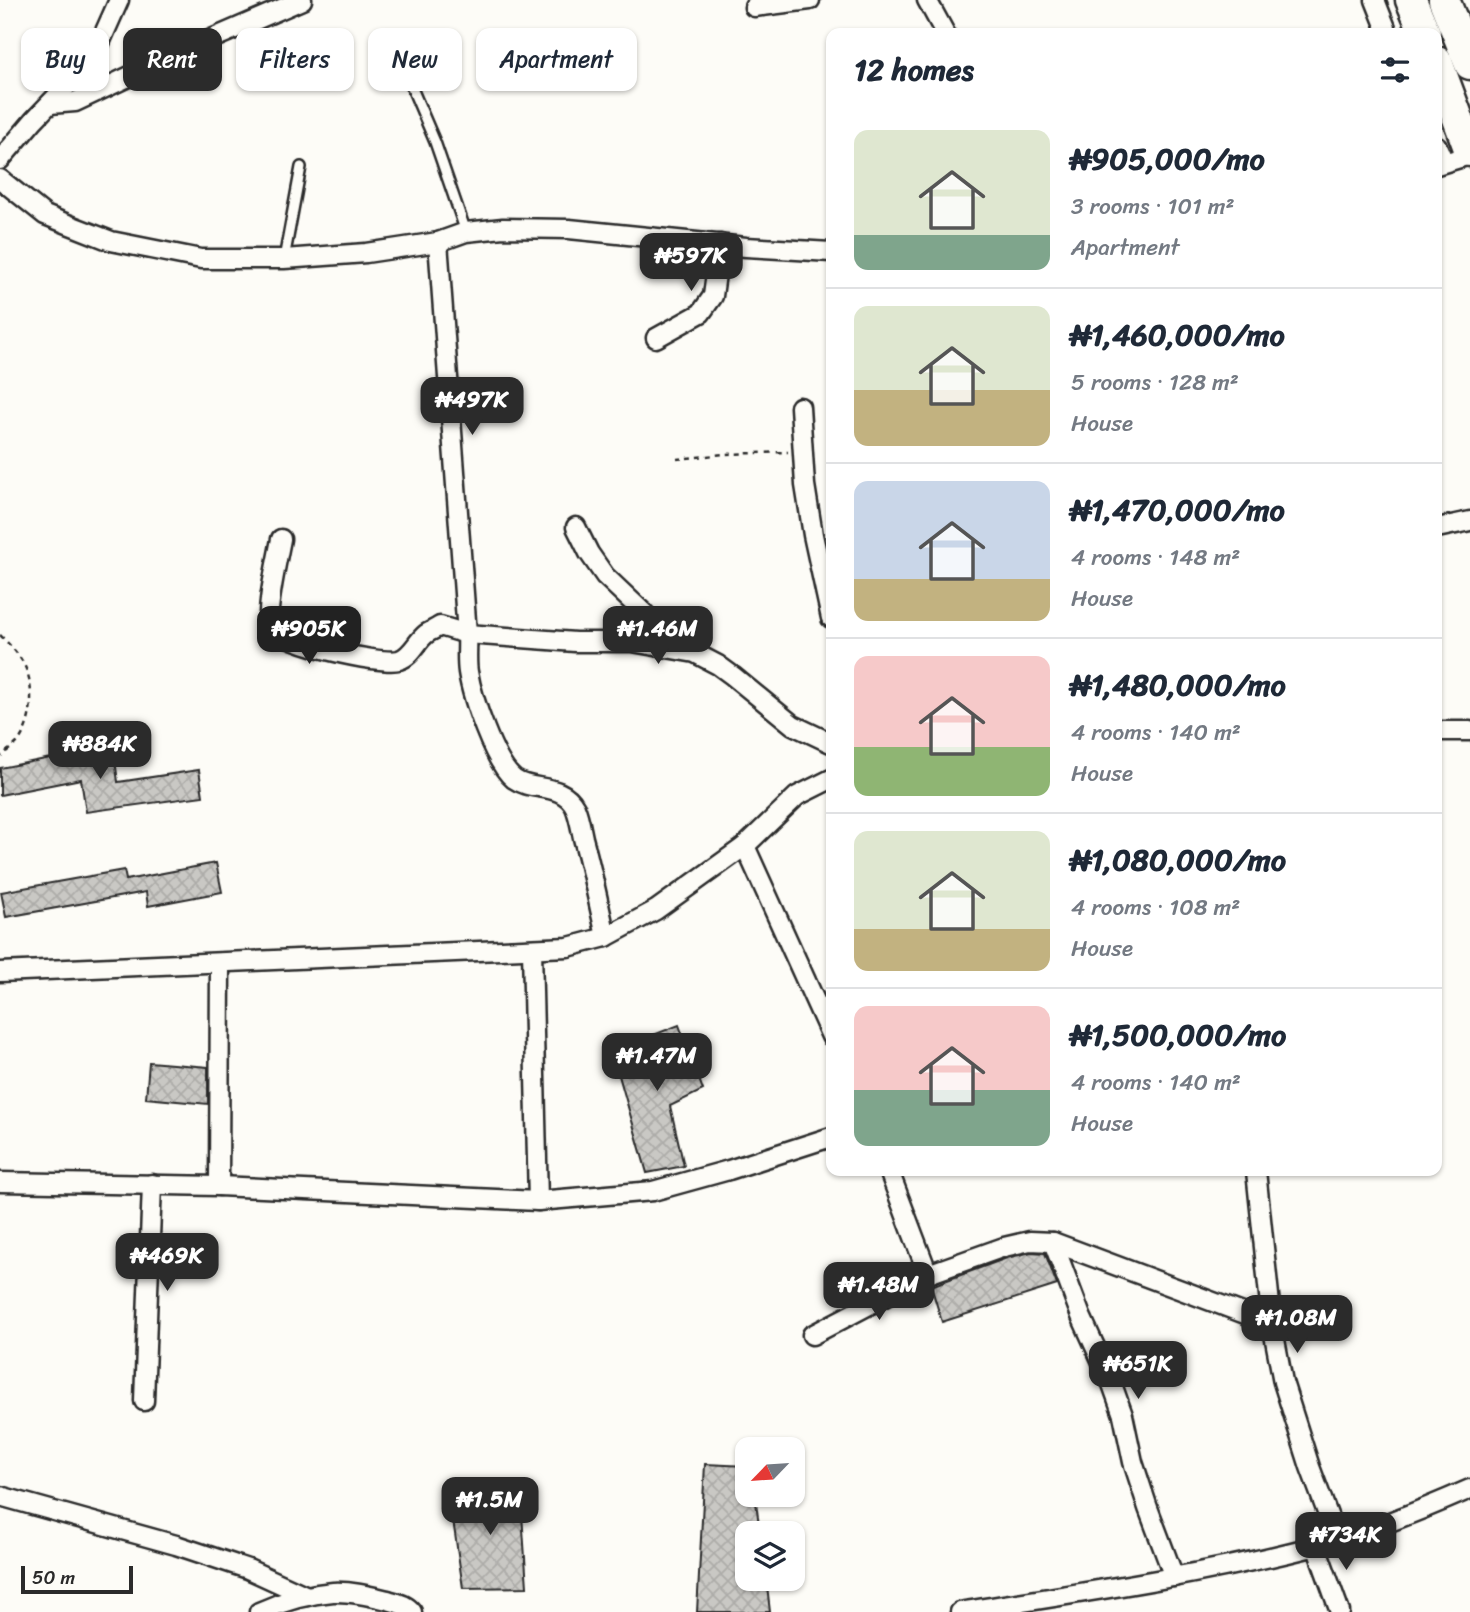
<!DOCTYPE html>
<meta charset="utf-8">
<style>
body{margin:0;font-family:Sriracha,sans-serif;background:#f2f2f3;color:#1f2937;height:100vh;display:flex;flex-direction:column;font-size:26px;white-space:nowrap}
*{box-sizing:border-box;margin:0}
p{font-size:23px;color:#747a83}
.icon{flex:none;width:38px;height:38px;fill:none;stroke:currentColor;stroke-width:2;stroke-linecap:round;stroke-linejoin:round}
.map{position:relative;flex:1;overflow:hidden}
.panel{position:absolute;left:826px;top:28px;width:616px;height:1148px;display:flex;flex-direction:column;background:#fff;border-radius:14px;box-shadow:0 2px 5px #0004}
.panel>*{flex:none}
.guide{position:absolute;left:21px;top:28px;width:665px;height:63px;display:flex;gap:14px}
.needle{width:46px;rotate:245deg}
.buttons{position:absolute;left:735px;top:1437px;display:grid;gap:14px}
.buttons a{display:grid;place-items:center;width:70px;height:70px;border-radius:14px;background:#fff;box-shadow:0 2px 5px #0004;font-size:35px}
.scale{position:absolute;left:21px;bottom:18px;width:112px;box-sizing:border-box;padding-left:7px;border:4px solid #2b2b2b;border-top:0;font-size:19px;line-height:24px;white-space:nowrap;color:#2b2b2b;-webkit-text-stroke:5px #fdfcf7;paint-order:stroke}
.price{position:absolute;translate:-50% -60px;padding:0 16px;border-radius:14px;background:#2b2b2b;color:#fff;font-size:23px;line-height:46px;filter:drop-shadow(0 2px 4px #0008)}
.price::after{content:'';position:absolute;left:50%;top:42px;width:21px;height:16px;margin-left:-10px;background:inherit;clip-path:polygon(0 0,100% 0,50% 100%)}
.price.active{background:#222;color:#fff}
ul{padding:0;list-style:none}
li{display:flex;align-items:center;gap:21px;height:175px;padding:0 28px}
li+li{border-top:2px solid #e0e1e3}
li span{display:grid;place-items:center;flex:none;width:196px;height:140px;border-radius:14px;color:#555}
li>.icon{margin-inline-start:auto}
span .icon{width:84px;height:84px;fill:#fffc;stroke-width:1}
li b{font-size:30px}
h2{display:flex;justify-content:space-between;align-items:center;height:84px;padding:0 28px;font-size:30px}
.pill{padding:0 24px;border-radius:14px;background:#fff;box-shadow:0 2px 5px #0004;font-size:24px;line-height:63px}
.pill.active{background:#2b2b2b;color:#fff}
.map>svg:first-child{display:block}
.building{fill:url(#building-cross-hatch);stroke:#2b2b2b;stroke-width:2}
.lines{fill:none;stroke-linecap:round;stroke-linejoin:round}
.lane-casing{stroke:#2b2b2b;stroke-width:14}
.street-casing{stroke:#2b2b2b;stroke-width:23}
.highway-casing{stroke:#2b2b2b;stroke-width:35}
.path{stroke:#2b2b2b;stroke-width:2.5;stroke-dasharray:5 5;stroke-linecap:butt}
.lane{stroke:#fdfcf7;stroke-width:9}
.street{stroke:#fdfcf7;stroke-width:18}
.highway{stroke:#fdfcf7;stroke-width:30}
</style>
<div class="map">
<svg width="1470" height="1612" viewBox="0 0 1470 1612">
<defs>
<pattern id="building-cross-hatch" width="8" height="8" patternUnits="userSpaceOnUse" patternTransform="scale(1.75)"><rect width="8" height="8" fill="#c9c8c4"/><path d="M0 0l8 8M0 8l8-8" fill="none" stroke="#adaca9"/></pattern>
</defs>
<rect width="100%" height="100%" fill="#fdfcf7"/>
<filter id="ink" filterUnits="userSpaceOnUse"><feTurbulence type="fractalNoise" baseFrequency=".0143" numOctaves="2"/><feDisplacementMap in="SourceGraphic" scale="14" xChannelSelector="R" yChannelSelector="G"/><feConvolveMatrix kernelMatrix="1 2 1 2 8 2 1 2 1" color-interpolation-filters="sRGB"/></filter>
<g filter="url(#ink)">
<g class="building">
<polygon points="86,751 87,755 114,752 118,782 199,770 203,796 86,812 81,779 0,795 0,768"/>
<polygon points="216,863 222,892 148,906 146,892 6,917 1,892 124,870 126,880"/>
<polygon points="679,1025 703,1090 670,1106 684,1166 647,1173 612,1051"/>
<polygon points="149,1062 208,1067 208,1104 146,1098"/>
<polygon points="1031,1252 1045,1253 1057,1285 942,1322 931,1286 1007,1258"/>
<polygon points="705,1464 747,1466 747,1494 755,1494 760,1533 747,1533 747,1578 766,1578 770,1612 697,1612"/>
<polygon points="520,1485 527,1587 463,1588 449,1493"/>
</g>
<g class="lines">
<defs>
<g id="lane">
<polyline points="397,53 435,142 466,232"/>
<polyline points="284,259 301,167"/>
</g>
<g id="street">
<polyline points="927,0 945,33"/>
<polyline points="1375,0 1388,33"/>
<polyline points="754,7 810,0"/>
<polyline points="50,104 75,102 179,53 302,0"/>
<polyline points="1437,146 1444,162"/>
<polyline points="0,160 34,120 78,74 99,45 119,0"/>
<polyline points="1437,165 1470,155"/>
<polyline points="0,179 45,215 70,225 111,241 201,259 284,259 366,253 438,242 466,232 503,228 569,229 746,247 831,252"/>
<path d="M438 242 467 634C468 646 466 660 468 672 472 697 494 763 514 779 532 792 562 782 575 807 579 816 581 829 583 838 592 871 599 904 606 937"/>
<polyline points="656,338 701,313 713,296 720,244"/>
<polyline points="800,407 805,485 813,535 831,618"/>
<polyline points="576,527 589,553 605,576 645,614 664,648"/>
<polyline points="1437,528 1470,521"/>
<path d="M281 539C278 556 265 611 270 625 277 642 380 665 399 660 412 656 416 642 426 634 430 631 436 629 440 626L467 634 575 642H632L695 653 718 665 733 676 793 725 831 743"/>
<polyline points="1437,731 1470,731"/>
<polyline points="745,846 831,1036"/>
<polyline points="532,949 538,1201"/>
<polyline points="0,972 568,947 606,937 656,910 745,846 797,796 831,779"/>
<polyline points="889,1171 928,1274"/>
<polyline points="1256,1171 1272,1324 1283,1382 1310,1467 1337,1539"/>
<polyline points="0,1182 219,1186 538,1201 653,1191 729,1170 831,1137"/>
<polyline points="219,1186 220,963"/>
<polyline points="1053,1242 1081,1316 1112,1384 1123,1415 1133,1462 1148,1508 1174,1577"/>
<polyline points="812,1335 928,1274 1004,1247 1030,1241 1053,1242 1272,1324"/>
<polyline points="144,1401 152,1184"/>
<polyline points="0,1496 176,1545 248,1569 307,1596"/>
<polyline points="1316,1546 1340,1612"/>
<path d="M259 1612C281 1602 308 1594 333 1592 351 1591 371 1596 388 1600 397 1603 406 1604 412 1612"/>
<path d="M960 1612C1079 1593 1199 1576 1316 1546 1368 1532 1420 1511 1470 1489"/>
</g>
<g id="highway">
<polyline points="1411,0 1425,33"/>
<polyline points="1444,0 1470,64"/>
<polyline points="1437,62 1470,151"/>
</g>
</defs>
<use href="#lane" class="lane-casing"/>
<use href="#street" class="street-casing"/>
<use href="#highway" class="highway-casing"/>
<g class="path">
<polyline points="677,459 725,454 788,452"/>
<path d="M0 635C10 645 21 656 26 669 35 691 32 725 17 743 12 748 5 752 0 757"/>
</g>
<use href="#lane" class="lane"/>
<use href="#street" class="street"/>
<use href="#highway" class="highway"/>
</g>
</g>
</svg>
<div class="buttons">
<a><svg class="needle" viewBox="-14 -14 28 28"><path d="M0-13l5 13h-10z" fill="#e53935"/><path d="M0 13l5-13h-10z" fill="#747a83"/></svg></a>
<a><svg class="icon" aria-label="layers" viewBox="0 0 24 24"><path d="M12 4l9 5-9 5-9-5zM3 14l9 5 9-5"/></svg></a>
</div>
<div class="scale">50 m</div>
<b class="price" style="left:691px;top:293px">₦597K</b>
<b class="price" style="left:472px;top:437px">₦497K</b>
<b class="price active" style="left:309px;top:666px">₦905K</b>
<b class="price" style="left:658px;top:666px">₦1.46M</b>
<b class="price" style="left:100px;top:781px">₦884K</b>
<b class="price" style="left:657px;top:1093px">₦1.47M</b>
<b class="price" style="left:167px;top:1293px">₦469K</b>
<b class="price" style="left:879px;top:1322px">₦1.48M</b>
<b class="price" style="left:1297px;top:1355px">₦1.08M</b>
<b class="price" style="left:1138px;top:1401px">₦651K</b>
<b class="price" style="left:490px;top:1537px">₦1.5M</b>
<b class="price" style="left:1346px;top:1572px">₦734K</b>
<div class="guide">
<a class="pill">Buy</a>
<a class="pill active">Rent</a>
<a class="pill">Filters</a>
<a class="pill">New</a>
<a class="pill">Apartment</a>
</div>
<section class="panel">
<h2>12 homes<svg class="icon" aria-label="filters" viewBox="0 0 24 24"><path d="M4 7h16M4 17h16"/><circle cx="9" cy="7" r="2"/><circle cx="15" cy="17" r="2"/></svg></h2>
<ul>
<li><span style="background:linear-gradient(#dfe7d0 75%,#7fa58c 0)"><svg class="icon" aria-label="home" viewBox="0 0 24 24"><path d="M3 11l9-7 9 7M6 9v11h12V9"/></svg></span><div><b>₦905,000/mo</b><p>3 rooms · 101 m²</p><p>Apartment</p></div></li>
<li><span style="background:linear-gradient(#dfe7d0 60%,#c2b280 0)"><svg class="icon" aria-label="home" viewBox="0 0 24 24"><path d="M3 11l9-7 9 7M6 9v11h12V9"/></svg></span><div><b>₦1,460,000/mo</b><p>5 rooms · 128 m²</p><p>House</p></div></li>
<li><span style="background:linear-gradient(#c9d6e8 70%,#c2b280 0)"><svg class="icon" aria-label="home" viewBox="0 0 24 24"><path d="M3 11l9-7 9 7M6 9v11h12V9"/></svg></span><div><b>₦1,470,000/mo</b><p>4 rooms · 148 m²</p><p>House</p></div></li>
<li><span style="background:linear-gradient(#f6c9c9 65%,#8fb573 0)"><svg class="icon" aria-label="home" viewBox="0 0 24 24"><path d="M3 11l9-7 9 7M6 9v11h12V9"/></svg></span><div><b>₦1,480,000/mo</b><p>4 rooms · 140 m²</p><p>House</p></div></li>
<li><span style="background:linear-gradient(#dfe7d0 70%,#c2b280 0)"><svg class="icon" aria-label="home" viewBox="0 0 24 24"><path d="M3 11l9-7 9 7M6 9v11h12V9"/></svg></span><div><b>₦1,080,000/mo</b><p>4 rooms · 108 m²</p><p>House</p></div></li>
<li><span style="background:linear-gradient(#f6c9c9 60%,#7fa58c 0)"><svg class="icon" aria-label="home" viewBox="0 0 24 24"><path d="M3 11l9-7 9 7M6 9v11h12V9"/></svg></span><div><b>₦1,500,000/mo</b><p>4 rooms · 140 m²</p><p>House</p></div></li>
</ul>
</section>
</div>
